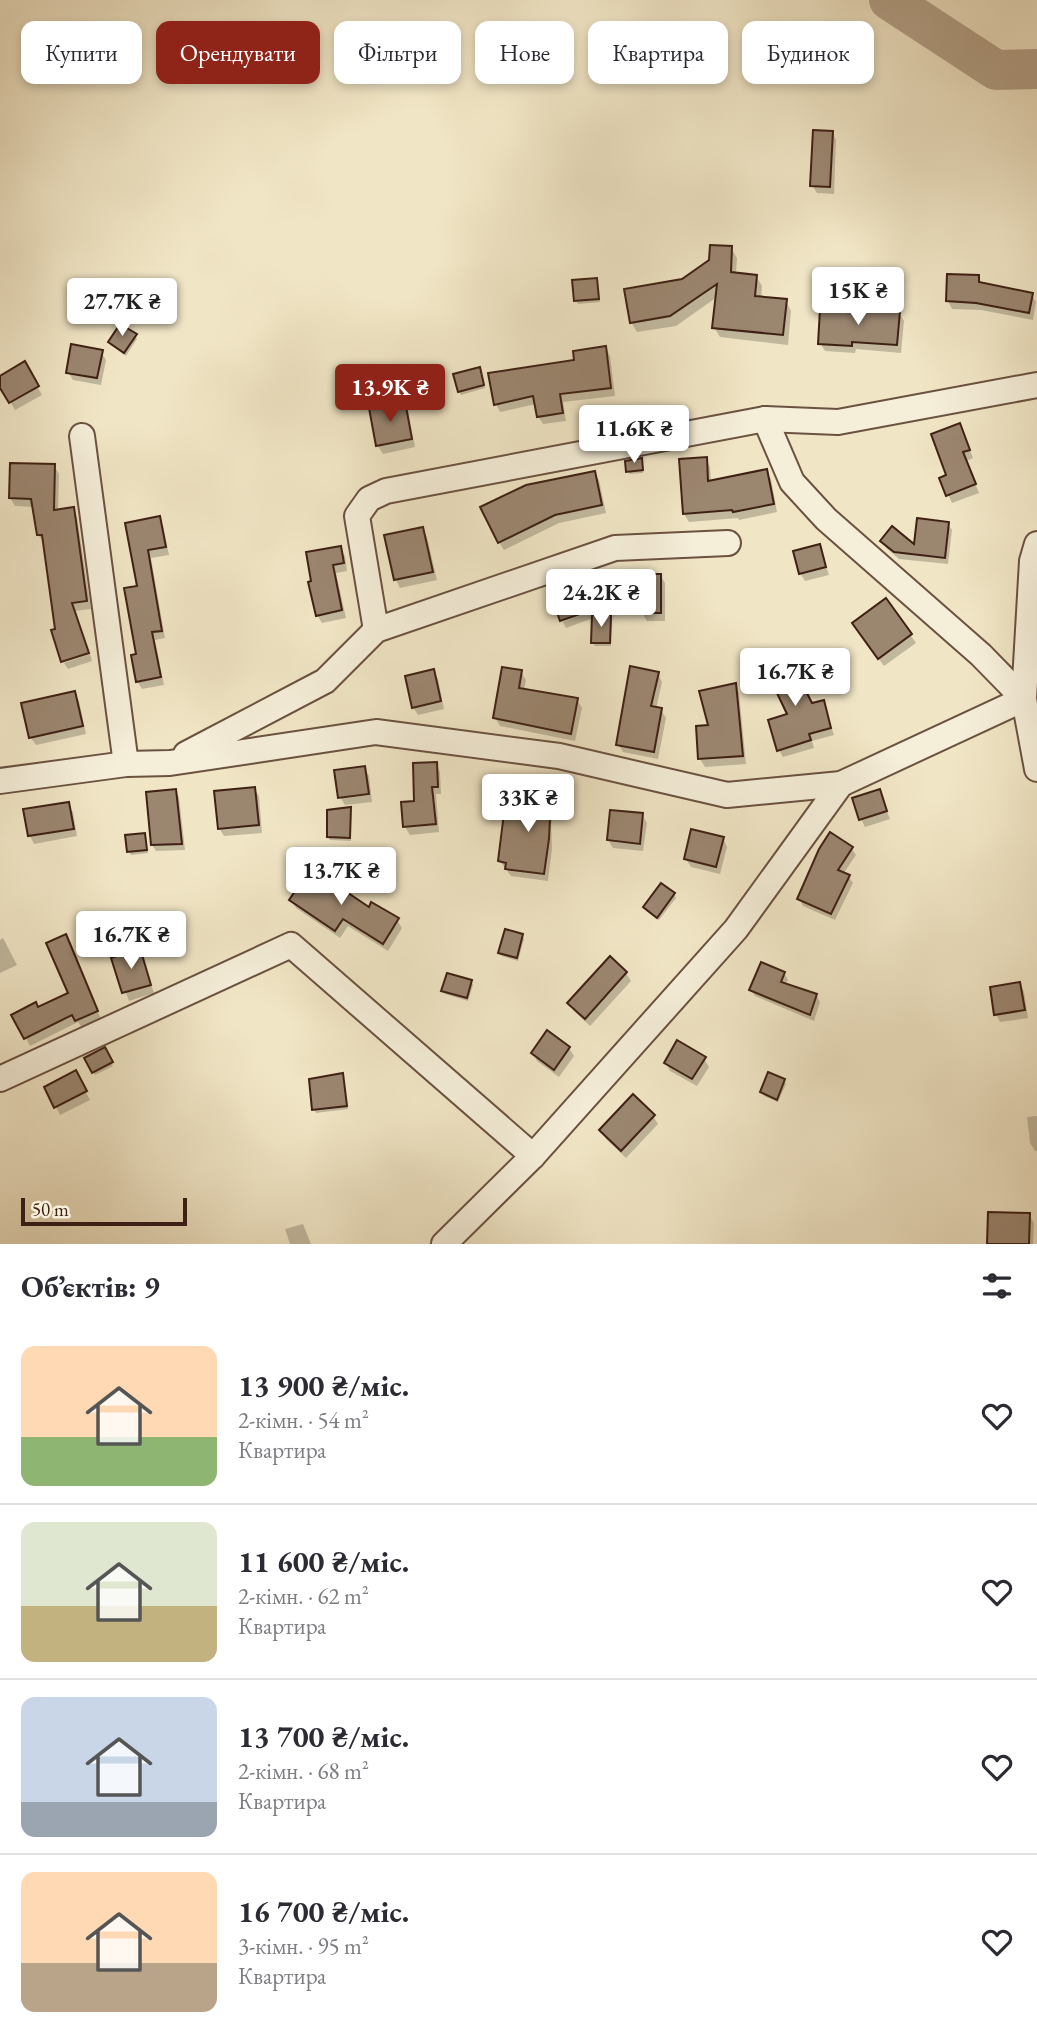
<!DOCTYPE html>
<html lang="uk">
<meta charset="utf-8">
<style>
body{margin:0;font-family:"EB Garamond",serif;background:#f7f7f7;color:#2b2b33;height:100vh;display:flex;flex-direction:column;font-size:26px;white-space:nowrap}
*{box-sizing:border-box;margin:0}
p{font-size:23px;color:#7c7c81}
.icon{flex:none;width:38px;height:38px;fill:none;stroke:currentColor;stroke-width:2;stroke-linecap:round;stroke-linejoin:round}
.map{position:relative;height:1244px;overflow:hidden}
.side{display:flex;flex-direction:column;background:#fff;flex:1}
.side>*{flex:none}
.top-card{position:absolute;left:21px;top:21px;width:996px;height:63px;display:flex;gap:14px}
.scale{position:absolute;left:21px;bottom:18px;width:166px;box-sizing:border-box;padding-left:7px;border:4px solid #3f2014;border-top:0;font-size:19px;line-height:24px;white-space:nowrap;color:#3f2014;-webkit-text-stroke:5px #f5eed9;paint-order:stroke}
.price{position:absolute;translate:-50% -60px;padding:0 16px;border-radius:7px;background:#fff;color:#222;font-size:23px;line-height:46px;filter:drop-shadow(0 2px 4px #0008)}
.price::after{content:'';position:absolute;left:50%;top:42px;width:21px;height:16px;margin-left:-10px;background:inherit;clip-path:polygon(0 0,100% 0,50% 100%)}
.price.active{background:#8f2418;color:#fff}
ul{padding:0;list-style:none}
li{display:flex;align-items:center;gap:21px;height:175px;padding:0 21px}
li+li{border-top:2px solid #e1e1e2}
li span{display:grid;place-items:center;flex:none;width:196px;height:140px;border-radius:14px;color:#555}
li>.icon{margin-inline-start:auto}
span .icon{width:84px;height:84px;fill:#fffc;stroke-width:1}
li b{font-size:30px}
h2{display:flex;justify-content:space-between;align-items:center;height:84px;padding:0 21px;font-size:30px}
.tag{padding:0 24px;border-radius:14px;background:#fff;box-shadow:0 4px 10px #0003;font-size:24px;line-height:63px}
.tag.active{background:#8f2418;color:#fff}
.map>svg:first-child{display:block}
.shadow{fill:#0003}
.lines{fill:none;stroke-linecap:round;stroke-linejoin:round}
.river{stroke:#b4a289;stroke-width:40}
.building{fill:#9b8670;stroke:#3f2014;stroke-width:2}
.minor-casing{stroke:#6b5140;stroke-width:28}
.minor{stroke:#f5eed9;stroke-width:24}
</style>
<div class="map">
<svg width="1037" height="1244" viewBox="0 0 1037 1244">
<rect width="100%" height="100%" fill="#f0e5c5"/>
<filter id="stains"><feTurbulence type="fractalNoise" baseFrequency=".00286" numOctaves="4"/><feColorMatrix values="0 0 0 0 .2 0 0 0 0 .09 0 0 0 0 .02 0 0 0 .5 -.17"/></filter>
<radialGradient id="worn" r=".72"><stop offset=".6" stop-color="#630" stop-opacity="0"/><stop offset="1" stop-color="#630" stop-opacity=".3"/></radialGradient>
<g class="shadow">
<polygon points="832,132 836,140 834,194 817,193 812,185"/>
<polygon points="731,248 737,258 736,274 756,276 762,286 761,298 786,301 791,311 788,345 720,337 714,327 717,297 676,326 637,332 631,322 683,280"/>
<polygon points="978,277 983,285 1031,294 1036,302 1033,320 981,310 952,309 948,301"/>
<polygon points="596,280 600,302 578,304 576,301"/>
<polygon points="899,313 904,321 901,353 856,349 855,353 825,351 820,343"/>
<polygon points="135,335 137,339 126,356 110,342"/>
<polygon points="606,348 610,356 615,396 563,402 566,421 543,424 538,416 536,404 500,412 496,404 576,361"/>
<polygon points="101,352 106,360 101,385 73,380 68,372"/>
<polygon points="24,364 42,395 15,410 0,384 0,378"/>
<polygon points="481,372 485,388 461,395 459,391"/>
<polygon points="404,403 408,411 415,447 383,454 378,446 371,410"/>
<polygon points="960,426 973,458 966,461 979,493 952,503 941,479 949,476"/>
<polygon points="706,459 710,467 711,482 766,471 771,479 777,512 739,520 738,518 689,522 684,514 681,461"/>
<polygon points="641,460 643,473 630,474 628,471"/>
<polygon points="54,466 59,474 58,511 73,509 77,517 91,609 75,611 88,651 63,660 45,543 38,535 34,507 15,506 10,498"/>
<polygon points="594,473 599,480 606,513 559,523 504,550 499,542"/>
<polygon points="159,518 163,526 169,555 151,558 165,638 155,640 164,685 142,689 137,681 139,587 127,524"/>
<polygon points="947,523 952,530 948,564 899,559 886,548 882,541 915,547"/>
<polygon points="422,529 427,537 437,580 400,588 396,580 386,537"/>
<polygon points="819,546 829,575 805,581 800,573"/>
<polygon points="340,548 345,556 347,571 336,573 346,618 322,623 317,615 310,583"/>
<polygon points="660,575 665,583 665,621 647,621 642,612"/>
<polygon points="886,600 916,643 884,666 859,632"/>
<polygon points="593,611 595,617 610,617 612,620 611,646 595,646 593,643 593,618 566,628 563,622"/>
<polygon points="90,654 92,661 68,669 64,663"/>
<polygon points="433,671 438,679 444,709 418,715 413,707"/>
<polygon points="521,672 526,680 524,690 577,700 582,708 575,741 500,726 495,718"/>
<polygon points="658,674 662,682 656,709 661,710 666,718 658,759 623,752 618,744"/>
<polygon points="735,685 739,693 746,764 705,767 700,759 711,727"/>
<polygon points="74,693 79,701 86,734 36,745 31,738"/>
<polygon points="823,702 834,735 812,741 814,748 783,757 779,750 811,705"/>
<polygon points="436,764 440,772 441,794 436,794 439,832 410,835 405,827"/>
<polygon points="364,768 369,776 372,802 345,805 340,797"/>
<polygon points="551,784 555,792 551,825 552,848 548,881 511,876 500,861"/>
<polygon points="254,788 259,796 262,833 224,836 219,828"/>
<polygon points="175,791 179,797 185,850 156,851 152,845"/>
<polygon points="879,791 890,819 865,827 861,819"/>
<polygon points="68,804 73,812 77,836 34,844 30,836"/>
<polygon points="350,809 351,812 351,841 330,840 328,837"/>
<polygon points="642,815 647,823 643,851 613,848 608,840"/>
<polygon points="144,835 148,853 131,855 129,851"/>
<polygon points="723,838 727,847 720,874 691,867 686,859"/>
<polygon points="851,848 856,855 843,874 848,876 853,883 835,920 803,906 799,898"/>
<polygon points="674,894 676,898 659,920 645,907"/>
<polygon points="291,900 369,909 397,920 402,928 388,951 348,926 340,938 296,908"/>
<polygon points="522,936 524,939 518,961 502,956 500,953"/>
<polygon points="3,938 17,965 0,973 0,940"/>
<polygon points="69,945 101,1019 82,1028 78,1022 30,1046 14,1015 38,1009 71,994"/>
<polygon points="139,950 154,993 129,1001 113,959"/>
<polygon points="610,959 626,973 631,981 590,1026 574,1011 569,1003"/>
<polygon points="784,973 788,980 785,985 816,995 820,1002 814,1021 755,996 751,990"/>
<polygon points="471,982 473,985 468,1001 445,994 443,991"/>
<polygon points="1020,984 1024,992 1028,1018 1000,1022 996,1014"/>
<polygon points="569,1048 574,1056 559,1077 537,1061 533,1053"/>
<polygon points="105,1049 113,1066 95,1075 86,1058"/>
<polygon points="704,1059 709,1067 697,1086 670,1071 666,1063"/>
<polygon points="343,1075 348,1109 316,1113 314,1109"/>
<polygon points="80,1080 90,1100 60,1115 56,1107"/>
<polygon points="784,1081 786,1084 778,1102 764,1096 762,1092"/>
<polygon points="653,1116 658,1124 626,1158 606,1139 601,1131"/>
<polygon points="1037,1116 1037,1151 1035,1151 1030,1143 1027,1117"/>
<polygon points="1029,1215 1034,1223 1033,1244 989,1244"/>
<polygon points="303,1224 311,1244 290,1244 285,1229"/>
</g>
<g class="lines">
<polyline class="river" points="889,0 996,70 1037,69"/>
</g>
<g class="building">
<polygon points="813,130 833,131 830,187 810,186"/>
<polygon points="710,245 732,246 731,272 757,275 755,296 787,299 783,335 712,328 717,284 670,316 630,323 624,289 682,279 709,260"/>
<polygon points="947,274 979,275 979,282 1033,293 1029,313 976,303 946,301"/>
<polygon points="597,278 599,299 574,301 572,280"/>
<polygon points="820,309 872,312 873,309 900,311 897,345 852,342 852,346 818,344"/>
<polygon points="120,324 137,334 124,353 108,342"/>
<polygon points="71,344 103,350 97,378 66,373"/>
<polygon points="606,346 611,388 560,394 563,413 537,417 533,396 494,405 488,373 574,360 573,351"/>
<polygon points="25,361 39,386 9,403 0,388 0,376"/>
<polygon points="480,367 484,385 458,392 453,374"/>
<polygon points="405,401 412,439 376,446 369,408"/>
<polygon points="960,423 970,450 963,452 976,484 946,496 939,478 946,475 931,434"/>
<polygon points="707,457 708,481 767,469 774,504 733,512 732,510 683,514 679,459"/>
<polygon points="642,458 643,470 626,472 625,461"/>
<polygon points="10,463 55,464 54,510 74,507 87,601 72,603 89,653 61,662 51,630 55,629 42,535 37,535 31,499 9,498"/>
<polygon points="595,471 602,505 555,515 498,543 480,507 526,485"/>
<polygon points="160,516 166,547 148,550 162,631 152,632 161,677 136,682 131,655 136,654 124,588 137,586 125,523"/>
<polygon points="917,518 949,522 945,558 894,552 880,541 892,526 914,544"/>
<polygon points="423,527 433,572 394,580 384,535"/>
<polygon points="820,544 826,567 799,574 793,551"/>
<polygon points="341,546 344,563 333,565 342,610 316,616 308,582 311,581 306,552"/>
<polygon points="641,574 661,574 661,613 640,613"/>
<polygon points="580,576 592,610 560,621 548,587"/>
<polygon points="886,598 912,634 878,659 852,623"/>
<polygon points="592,615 611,615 610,643 591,643"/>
<polygon points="788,656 812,703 824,700 831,728 809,734 811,740 777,751 768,720 787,714 765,668"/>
<polygon points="630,666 659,672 651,706 662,708 654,752 616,745"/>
<polygon points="502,667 522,670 519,688 578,698 571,734 493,718"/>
<polygon points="434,669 441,701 412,708 405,676"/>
<polygon points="736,683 743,756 698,759 696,726 708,725 699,691"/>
<polygon points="75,691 83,726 29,738 21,703"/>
<polygon points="437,762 438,787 432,787 436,824 403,827 401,802 414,801 413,763"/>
<polygon points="365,766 369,794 338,798 334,770"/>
<polygon points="532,781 552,783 548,819 550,819 549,839 544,874 505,869 506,863 498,861 504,813 528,816"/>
<polygon points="255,787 259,825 218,829 214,791"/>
<polygon points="176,789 182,844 151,845 146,792"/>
<polygon points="880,789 887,811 859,820 852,798"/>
<polygon points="69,802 74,829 28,836 23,809"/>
<polygon points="351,807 350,838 327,837 327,810"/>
<polygon points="610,810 643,813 640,844 607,840"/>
<polygon points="691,829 724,837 716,867 684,859"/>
<polygon points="830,832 853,847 838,870 850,875 831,914 797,899 819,849"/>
<polygon points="145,833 147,850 127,852 125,835"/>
<polygon points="311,868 369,907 371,902 399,918 383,944 343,919 335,931 289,900"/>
<polygon points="661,883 675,893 657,918 643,907"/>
<polygon points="505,929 523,934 517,958 498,953"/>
<polygon points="66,934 98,1011 75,1021 72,1015 24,1039 11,1015 36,1002 38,1007 68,993 46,943"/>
<polygon points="140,948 151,985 122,993 111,958"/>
<polygon points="610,956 627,972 585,1019 567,1003"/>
<polygon points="761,962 785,972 781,982 817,994 810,1015 749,990"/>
<polygon points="447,973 472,980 467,998 441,991"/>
<polygon points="1020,982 1025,1010 994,1015 990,987"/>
<polygon points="547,1030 570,1047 554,1070 531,1053"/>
<polygon points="677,1040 706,1057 692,1079 664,1063"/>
<polygon points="105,1047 113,1062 92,1073 84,1058"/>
<polygon points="76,1070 87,1091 54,1108 44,1087"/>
<polygon points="768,1072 785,1079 777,1100 760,1092"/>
<polygon points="343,1073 347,1106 312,1110 309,1079"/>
<polygon points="633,1094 655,1115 621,1151 599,1130"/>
<polygon points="988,1212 1030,1213 1029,1244 987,1244"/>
</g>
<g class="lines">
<defs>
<g id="minor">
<polyline points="82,436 126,764"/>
<polyline points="1037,544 1032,561 1024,699 1037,769"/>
<polyline points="376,630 357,516 369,499 386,491 765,419 838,422 1037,385"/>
<polyline points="186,754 325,681 376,630 615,548 728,543"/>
<polyline points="0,781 126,764 170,763 376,732 559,756 727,795 841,784 1024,699 981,655 826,519 792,482 765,419"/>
<polyline points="0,1079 291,945 533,1156"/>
<polyline points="444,1244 533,1156 736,929 841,784"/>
</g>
</defs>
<use href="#minor" class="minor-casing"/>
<use href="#minor" class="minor"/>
</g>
<rect width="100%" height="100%" filter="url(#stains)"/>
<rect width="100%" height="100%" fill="url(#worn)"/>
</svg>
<div class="scale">50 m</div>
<b class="price" style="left:858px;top:327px">15K ₴</b>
<b class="price" style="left:122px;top:338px">27.7K ₴</b>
<b class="price active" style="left:390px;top:424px">13.9K ₴</b>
<b class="price" style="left:634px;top:465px">11.6K ₴</b>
<b class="price" style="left:601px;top:629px">24.2K ₴</b>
<b class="price" style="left:795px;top:708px">16.7K ₴</b>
<b class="price" style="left:528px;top:834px">33K ₴</b>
<b class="price" style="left:341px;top:907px">13.7K ₴</b>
<b class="price" style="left:131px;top:971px">16.7K ₴</b>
<div class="top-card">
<a class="tag">Купити</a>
<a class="tag active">Орендувати</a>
<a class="tag">Фільтри</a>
<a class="tag">Нове</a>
<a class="tag">Квартира</a>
<a class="tag">Будинок</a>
</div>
</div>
<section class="side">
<h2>Об’єктів: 9<svg class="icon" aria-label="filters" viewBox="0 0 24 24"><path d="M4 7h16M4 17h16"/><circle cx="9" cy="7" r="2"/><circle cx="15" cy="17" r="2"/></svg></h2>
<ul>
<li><span style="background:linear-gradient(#ffd9b3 65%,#8fb573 0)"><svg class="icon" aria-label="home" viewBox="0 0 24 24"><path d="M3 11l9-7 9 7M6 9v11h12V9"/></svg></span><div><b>13 900 ₴/міс.</b><p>2-кімн. · 54 m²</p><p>Квартира</p></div><svg class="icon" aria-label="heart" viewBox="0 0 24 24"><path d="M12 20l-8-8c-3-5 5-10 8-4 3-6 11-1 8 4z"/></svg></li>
<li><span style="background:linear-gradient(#dfe7d0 60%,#c2b280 0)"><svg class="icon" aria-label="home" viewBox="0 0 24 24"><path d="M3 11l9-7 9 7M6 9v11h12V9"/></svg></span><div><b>11 600 ₴/міс.</b><p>2-кімн. · 62 m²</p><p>Квартира</p></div><svg class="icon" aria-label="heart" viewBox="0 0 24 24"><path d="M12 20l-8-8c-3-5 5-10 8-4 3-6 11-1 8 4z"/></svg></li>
<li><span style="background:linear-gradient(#c9d6e8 75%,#9aa5b1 0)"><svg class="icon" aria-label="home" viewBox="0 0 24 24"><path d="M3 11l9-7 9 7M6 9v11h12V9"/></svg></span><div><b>13 700 ₴/міс.</b><p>2-кімн. · 68 m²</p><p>Квартира</p></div><svg class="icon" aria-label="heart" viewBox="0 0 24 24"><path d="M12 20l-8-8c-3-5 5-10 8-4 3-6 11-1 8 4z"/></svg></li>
<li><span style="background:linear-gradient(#ffd9b3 65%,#b9a48a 0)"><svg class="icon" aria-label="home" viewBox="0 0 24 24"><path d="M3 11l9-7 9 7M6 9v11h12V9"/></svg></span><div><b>16 700 ₴/міс.</b><p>3-кімн. · 95 m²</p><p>Квартира</p></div><svg class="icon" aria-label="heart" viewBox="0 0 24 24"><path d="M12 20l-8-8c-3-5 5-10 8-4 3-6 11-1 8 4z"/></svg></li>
</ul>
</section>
